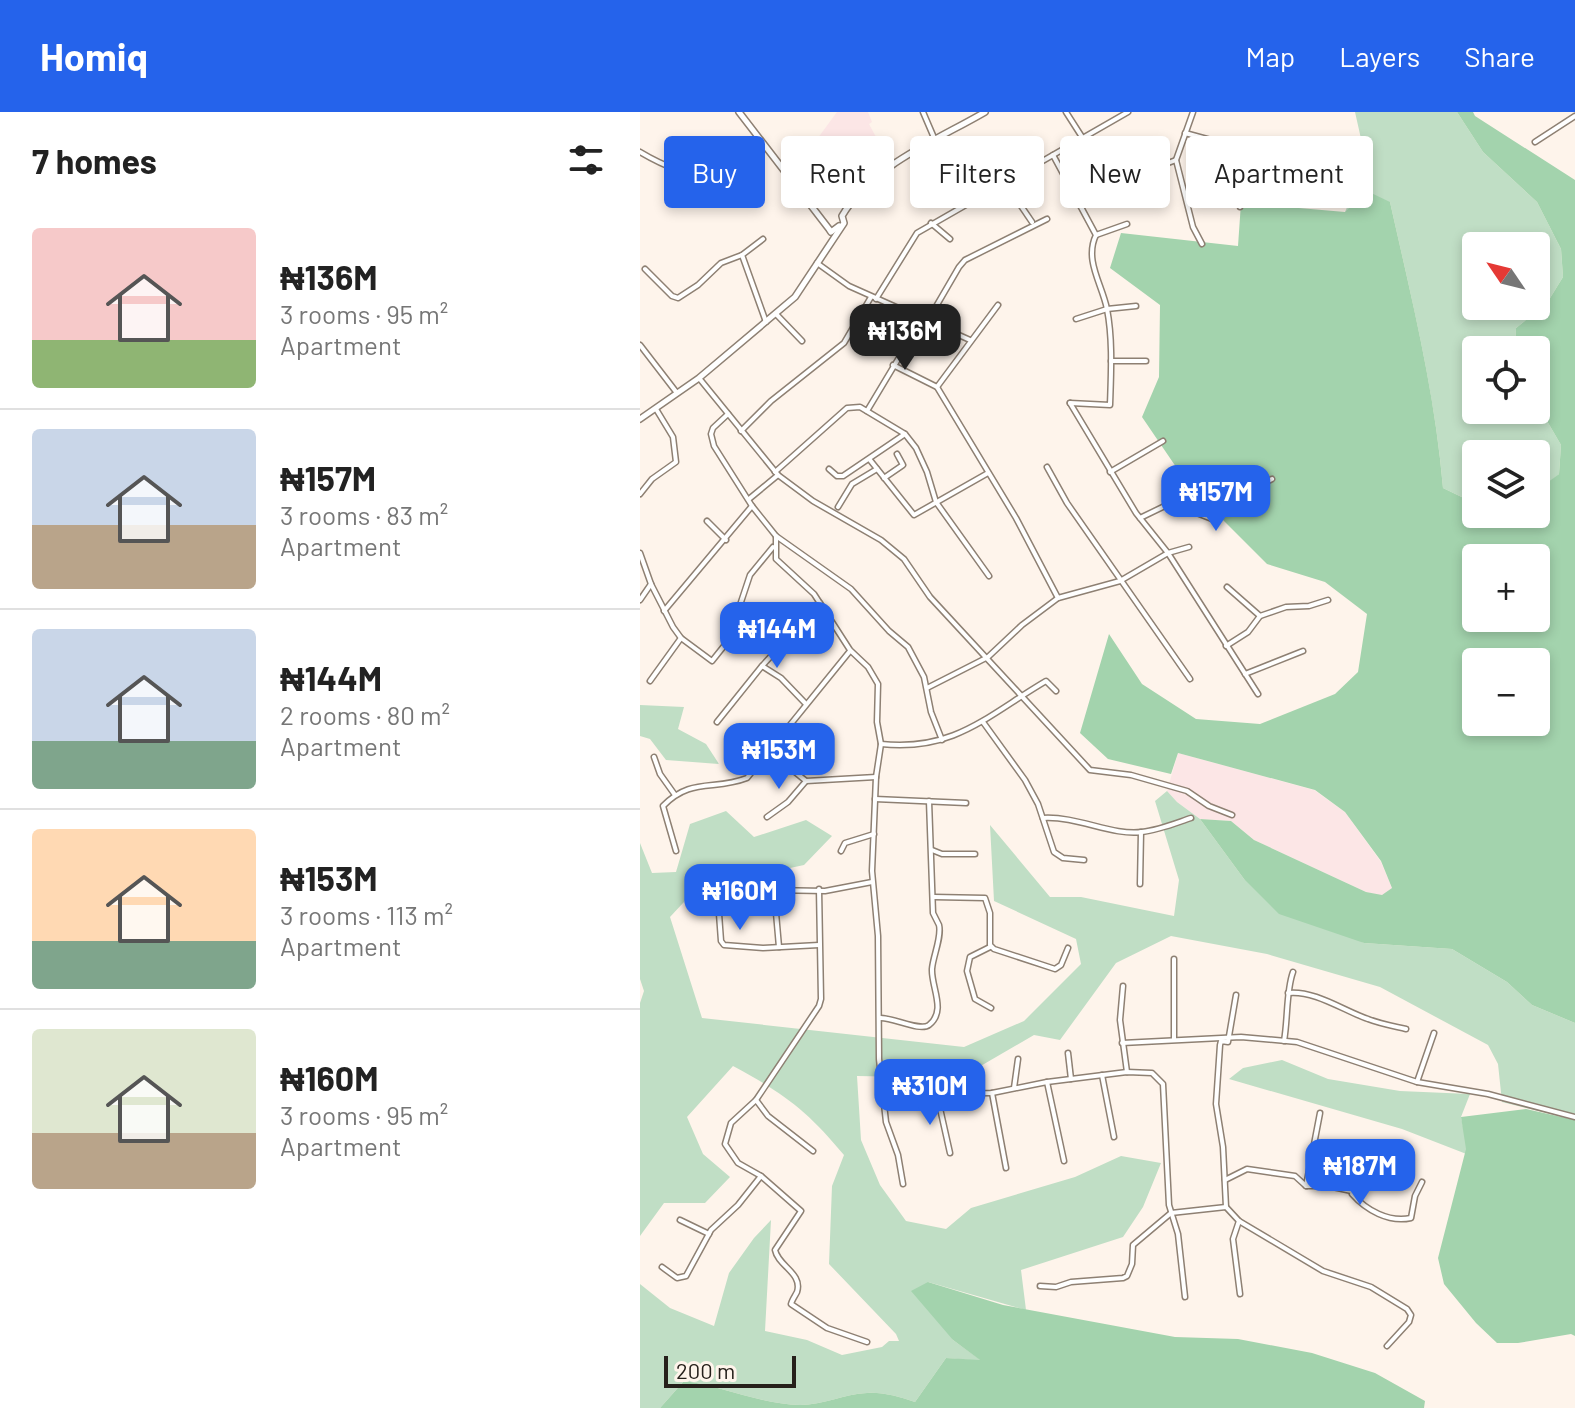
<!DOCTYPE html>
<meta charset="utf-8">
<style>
body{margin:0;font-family:Barlow,sans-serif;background:#f6f6f6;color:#222;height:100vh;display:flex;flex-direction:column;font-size:30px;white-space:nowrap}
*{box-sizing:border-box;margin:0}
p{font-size:26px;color:#767676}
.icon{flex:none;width:44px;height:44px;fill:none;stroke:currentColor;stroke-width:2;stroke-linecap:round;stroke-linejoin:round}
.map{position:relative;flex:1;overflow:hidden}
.side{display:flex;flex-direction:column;background:#fff;width:640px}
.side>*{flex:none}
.guide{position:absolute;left:24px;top:24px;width:760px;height:72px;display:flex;gap:16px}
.needle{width:52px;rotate:305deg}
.buttons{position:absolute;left:822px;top:120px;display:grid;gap:16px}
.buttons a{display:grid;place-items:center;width:88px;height:88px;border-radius:8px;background:#fff;box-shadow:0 4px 12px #0003;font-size:40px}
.scale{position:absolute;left:24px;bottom:20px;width:132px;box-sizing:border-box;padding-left:8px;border:4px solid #26201b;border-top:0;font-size:22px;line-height:28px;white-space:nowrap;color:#26201b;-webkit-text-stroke:6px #fef4eb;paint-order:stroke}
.price{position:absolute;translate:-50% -68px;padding:0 18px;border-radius:16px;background:#2563eb;color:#fff;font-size:26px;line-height:52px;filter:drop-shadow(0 2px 4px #0008)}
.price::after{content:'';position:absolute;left:50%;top:48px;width:24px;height:18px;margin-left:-12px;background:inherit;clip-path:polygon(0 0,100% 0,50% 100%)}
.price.active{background:#222;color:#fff}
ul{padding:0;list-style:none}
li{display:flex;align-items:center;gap:24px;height:200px;padding:0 32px}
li+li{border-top:2px solid #e0e0e0}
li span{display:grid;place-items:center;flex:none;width:224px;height:160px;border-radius:8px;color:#555}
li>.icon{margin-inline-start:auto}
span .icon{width:96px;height:96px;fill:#fffc;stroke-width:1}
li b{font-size:34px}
h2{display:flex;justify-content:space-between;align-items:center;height:96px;padding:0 32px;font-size:34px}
.tag{padding:0 28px;border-radius:8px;background:#fff;box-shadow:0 4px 12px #0003;font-size:28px;line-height:72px}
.tag.active{background:#2563eb;color:#fff}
header{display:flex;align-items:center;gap:48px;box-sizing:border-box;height:112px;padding:0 40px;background:#2563eb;color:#fff}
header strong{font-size:38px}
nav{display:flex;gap:44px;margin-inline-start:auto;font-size:28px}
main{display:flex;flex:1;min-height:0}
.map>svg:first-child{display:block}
.education{fill:#fce6e6}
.green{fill:#c0dec5;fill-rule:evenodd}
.forest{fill:#a3d3ad;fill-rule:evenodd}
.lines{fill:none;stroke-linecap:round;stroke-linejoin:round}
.minor-casing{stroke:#8e8073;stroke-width:7}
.tertiary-casing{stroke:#8e8073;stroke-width:8}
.minor{stroke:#fff;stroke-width:4}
.tertiary{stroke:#fff;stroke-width:5}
</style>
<header>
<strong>Homiq</strong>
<nav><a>Map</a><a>Layers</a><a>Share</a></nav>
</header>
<main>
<section class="side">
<h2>7 homes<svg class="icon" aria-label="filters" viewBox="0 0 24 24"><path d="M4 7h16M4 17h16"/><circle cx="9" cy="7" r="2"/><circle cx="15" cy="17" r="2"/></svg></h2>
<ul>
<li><span style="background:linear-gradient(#f6c9c9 70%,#8fb573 0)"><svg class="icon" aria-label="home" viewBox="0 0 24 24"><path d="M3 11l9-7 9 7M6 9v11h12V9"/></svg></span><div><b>₦136M</b><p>3 rooms · 95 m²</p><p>Apartment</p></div></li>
<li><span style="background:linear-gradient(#c9d6e8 60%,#b9a48a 0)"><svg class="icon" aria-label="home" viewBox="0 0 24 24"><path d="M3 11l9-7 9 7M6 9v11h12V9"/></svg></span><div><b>₦157M</b><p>3 rooms · 83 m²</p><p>Apartment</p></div></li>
<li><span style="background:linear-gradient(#c9d6e8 70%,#7fa58c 0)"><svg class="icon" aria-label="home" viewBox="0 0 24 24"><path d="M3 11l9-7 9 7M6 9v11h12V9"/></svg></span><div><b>₦144M</b><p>2 rooms · 80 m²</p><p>Apartment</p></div></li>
<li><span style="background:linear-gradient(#ffd9b3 70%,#7fa58c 0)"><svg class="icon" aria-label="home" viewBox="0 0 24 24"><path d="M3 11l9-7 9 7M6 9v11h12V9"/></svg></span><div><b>₦153M</b><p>3 rooms · 113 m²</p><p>Apartment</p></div></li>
<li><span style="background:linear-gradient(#dfe7d0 65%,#b9a48a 0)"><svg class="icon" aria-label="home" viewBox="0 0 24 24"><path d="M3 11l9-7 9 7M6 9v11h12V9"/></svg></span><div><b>₦160M</b><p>3 rooms · 95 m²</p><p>Apartment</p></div></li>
</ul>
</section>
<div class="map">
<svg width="935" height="1296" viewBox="0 0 935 1296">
<rect width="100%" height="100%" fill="#fef4eb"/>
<g class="education">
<polygon points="197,0 228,0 232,10 229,12 244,40 219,61 196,91 180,76 173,82 160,64 186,45 175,30"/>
<polygon points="538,641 674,678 705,700 741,750 752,776 742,784 726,780 614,728 591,709 560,707 537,690 527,679"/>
</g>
<g class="green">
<path d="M715 0H817L843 40 897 90 921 137 923 165 907 191 876 216 875 238H836V298H896V290L921 333 919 362 900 378 896 379V342H836V390H832L803 376C795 280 771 184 750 90L705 100 726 49ZM836 134H896V194H836Z"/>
<polygon points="0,593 44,595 38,617 66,632 79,652 26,648 10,627 0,624"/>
<path d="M527 679 537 690 560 707 604 767 724 831 812 837 867 870 892 893 935 911V1008L862 990 858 952 848 933 740 875 627 842 531 824 476 851 420 928 394 923 320 966 217 964 221 1028 240 1073 266 1109 306 1117 331 1096 435 1065 481 1044 521 1051 503 1095 483 1125 381 1158 386 1198 288 1170 313 1228 342 1249 306 1246 275 1290C260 1285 243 1280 227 1281 204 1282 183 1293 160 1293 120 1292 83 1274 44 1269L20 1296H0V1172L30 1196 74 1214 89 1161 114 1126 131 1108 125 1219 167 1228 202 1243 242 1235 249 1229H259L256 1222 189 1152 192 1074 204 1043C167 998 143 981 93 954L47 1005 63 1042 90 1065 65 1091H24L0 1124V891L4 879 0 867V731L12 761 36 760 50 712 86 699 114 725 166 708 192 724 164 753 57 776 30 805 62 906 324 935 384 909 441 852 436 827 354 789 350 713 410 785H441L534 804 539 768 515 689Z"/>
<polygon points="642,948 688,967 760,979 830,982 821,1005 829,1043 762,1017 589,967 603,956"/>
</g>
<g class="forest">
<path d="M817 0H833L835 4 935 68V911L892 893 867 870 812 837 724 831 639 802 604 767 560 707 591 709 614 728 726 780 742 783 752 776 741 749 705 700 675 678 538 641 531 662 468 647 440 621 469 522 502 572 556 607 620 612 695 582 718 560 727 502 685 470 627 452 549 374 502 305 519 265 520 193 470 156 481 121 598 134 601 91 705 100 727 79 750 90C771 184 795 279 803 376L832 390H836V402H896V379L919 362 921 333 896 290V238H875L876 216 907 191 923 165 921 137 897 90 843 40ZM836 446H896V506H836ZM836 550H896V610H836Z"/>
<polygon points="886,997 935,1008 935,1224 931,1222 878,1231 857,1231 836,1211 804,1172 798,1146 826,1037 821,1005"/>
<path d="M288 1170 363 1193 535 1225 598 1227 672 1241 735 1261 785 1289 784 1296H20L44 1269C83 1274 120 1292 160 1293 183 1293 204 1282 227 1281 243 1280 260 1285 275 1290L306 1246 340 1248 313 1228 271 1179Z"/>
</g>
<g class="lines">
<defs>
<g id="minor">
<polyline points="283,0 295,28"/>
<polyline points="426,0 442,25"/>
<polyline points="545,21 600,36 636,41 639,44 641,60 701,82"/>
<polyline points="895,30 935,4"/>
<path d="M0 40C25 55 49 64 77 68L124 33"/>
<path d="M413 43 456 123C444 148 462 172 467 197 473 228 471 262 470 293L430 291"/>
<polyline points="536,48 553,115 562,132"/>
<polyline points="364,69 392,110"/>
<polyline points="439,90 486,67 536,48 553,0"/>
<polyline points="600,95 597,74 606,37"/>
<polyline points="291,111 310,127"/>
<polyline points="456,123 487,112"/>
<polyline points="102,143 126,210"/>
<polyline points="177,151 209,174 330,228"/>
<polyline points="5,157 32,184 38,186 58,173 81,151 102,143 123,127"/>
<polyline points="236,187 277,121 488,0"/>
<polyline points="136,202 162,229"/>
<polyline points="436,207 467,197 496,194"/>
<polyline points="287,210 319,155 325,148 407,107"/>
<polyline points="0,233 37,281"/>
<polyline points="471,249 506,249"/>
<polyline points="253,253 297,275 376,406 418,486"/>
<polyline points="59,266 138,363 173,389 241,428 264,447 290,485 450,658 491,663 547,679 569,694 592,703"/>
<polyline points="297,275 358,193"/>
<polyline points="430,291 496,401 528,441 618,582"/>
<polyline points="227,299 281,209"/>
<polyline points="88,302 73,316 71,322 74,334 112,394 136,424 136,447 174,482 210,538 228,555 238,572 237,610 241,632 236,665 232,759 238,824 239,947 246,1010 258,1043 263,1072"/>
<polyline points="101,319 131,289 204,231 231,185"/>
<polyline points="230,348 274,403 348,361"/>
<polyline points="407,355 427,391 550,567"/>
<polyline points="189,357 197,364 203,364 265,322"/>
<polyline points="135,360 207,296 220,295 265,322 276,336 287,360 296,390 349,464"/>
<polyline points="470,360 523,329"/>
<polyline points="244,366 263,353 257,342"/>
<polyline points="0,382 12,367 36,350 33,325 16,297"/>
<polyline points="109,387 138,363"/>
<polyline points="198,395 212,372 237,357"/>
<polyline points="500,406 531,391 572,407 610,378 632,367"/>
<polyline points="67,409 86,428"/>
<polyline points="136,424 211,477 249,519 268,535 284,565 291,600 302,628"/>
<polyline points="0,441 11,472 33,515 41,526 72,549 88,529 110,463 133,435"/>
<polyline points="587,475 620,504"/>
<polyline points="0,488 11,472"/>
<polyline points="24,499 112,394"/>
<polyline points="586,534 608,520 620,504 646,495 669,494 688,488"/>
<polyline points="122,554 141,566 165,591"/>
<polyline points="605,562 663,539"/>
<polyline points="10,569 41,526"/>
<polyline points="287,576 348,545 382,513 418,486 480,469 528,441 549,435"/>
<polyline points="77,610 122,554 180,491"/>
<polyline points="343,610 385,668 398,692 414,740 423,746 444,748"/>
<path d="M241 632C314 640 348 603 406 569L416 579"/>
<polyline points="128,638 166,669 236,665"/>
<polyline points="14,645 20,662 35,683"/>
<polyline points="235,687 326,691"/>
<polyline points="127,705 148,690 166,669"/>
<path d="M403 706C438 704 472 724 502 720 519 718 536 711 551 706"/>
<polyline points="292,738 302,742 335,742"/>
<path d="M36 739 23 694C51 665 74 679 107 666L210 539"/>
<polyline points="201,739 205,731 234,722"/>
<polyline points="500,772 501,720"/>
<path d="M179 777 181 887 179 894 116 988 91 1011 85 1032 98 1051 121 1064 161 1099 135 1138C138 1154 163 1161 157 1180 155 1184 152 1188 151 1192L187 1216 227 1230"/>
<polyline points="130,778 185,779 232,770"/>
<polyline points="134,778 139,835"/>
<polyline points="294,785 345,786 350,801 350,833 354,837 415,857 421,853 428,836"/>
<polyline points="78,788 81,829 84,833 123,836 179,833"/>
<polyline points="350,835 330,845 327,859 335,887 351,896"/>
<polyline points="483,874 480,908 487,960"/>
<path d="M648 881C675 878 704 899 728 907 741 912 753 914 766 917"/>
<polyline points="596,883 588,930 581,929 580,933 576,992 583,1035 586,1095 599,1109 683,1159 731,1175 767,1197 771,1203 769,1210 747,1234"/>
<path d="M240 906C252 905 280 920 289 913 307 899 291 875 292 857 293 844 302 825 299 813 297 809 295 805 293 801L289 689"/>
<polyline points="534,927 534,847"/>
<path d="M644 929C648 907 646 879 653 860"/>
<polyline points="482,931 601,925 657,930 777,970 848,982 935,1005"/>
<polyline points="428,941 431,967"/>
<polyline points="462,963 474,1025"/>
<polyline points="407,970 424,1049"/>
<polyline points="777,970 794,921"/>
<polyline points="374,976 378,947"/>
<polyline points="352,981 366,1056"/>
<polyline points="242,982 352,981 407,970 487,960 512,961 523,972 529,1093 538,1122 545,1185"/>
<polyline points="297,983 310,1041"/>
<polyline points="116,988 128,1004 173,1039"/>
<polyline points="585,1068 607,1057 655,1064 666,1074 688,1074 721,1081 725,1074 730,1047"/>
<polyline points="666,1074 680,1001"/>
<path d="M712 1082C726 1098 749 1111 771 1106L775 1084 782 1070"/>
<polyline points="40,1108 69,1122"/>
<polyline points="599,1109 593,1127 600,1182"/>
<polyline points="22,1155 37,1166 46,1164 71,1118 98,1093 121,1064"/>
<polyline points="400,1174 416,1175 431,1170 483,1166 487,1164 492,1152 493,1133 531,1101 586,1095"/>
</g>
<g id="tertiary">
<polyline points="99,0 189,117 191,120 199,114"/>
<path d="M0 307 59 266 155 185 204 111 202 104C231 54 297 28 345 0"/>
</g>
</defs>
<use href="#minor" class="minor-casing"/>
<use href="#tertiary" class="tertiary-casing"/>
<use href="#minor" class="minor"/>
<use href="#tertiary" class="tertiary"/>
</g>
</svg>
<div class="buttons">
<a><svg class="needle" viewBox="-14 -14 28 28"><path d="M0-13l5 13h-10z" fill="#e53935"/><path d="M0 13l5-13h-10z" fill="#767676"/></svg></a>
<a><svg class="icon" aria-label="locate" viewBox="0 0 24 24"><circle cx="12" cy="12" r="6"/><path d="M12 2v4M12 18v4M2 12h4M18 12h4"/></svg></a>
<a><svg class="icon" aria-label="layers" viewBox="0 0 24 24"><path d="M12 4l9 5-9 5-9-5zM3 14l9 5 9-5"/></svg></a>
<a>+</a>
<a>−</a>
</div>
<div class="scale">200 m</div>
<b class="price active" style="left:265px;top:260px">₦136M</b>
<b class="price" style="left:576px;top:421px">₦157M</b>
<b class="price" style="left:137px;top:558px">₦144M</b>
<b class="price" style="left:139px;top:679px">₦153M</b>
<b class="price" style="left:100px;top:820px">₦160M</b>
<b class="price" style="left:290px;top:1015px">₦310M</b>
<b class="price" style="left:720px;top:1095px">₦187M</b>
<div class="guide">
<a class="tag active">Buy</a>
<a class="tag">Rent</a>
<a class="tag">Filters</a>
<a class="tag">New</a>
<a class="tag">Apartment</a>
</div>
</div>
</main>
